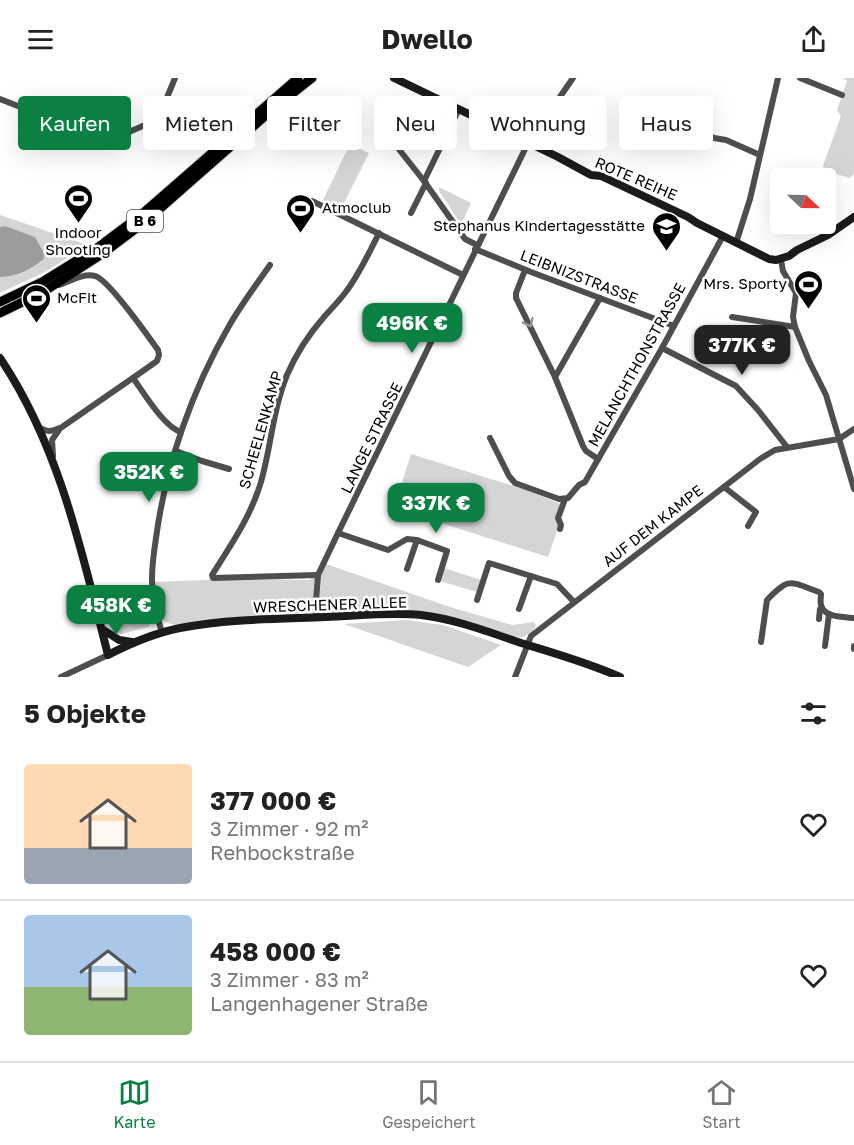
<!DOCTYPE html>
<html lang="de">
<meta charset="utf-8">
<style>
body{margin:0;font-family:"Golos Text",sans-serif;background:#f2f2f2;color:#222;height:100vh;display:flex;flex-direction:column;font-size:22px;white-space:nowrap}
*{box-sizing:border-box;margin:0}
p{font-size:20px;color:#767676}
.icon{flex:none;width:33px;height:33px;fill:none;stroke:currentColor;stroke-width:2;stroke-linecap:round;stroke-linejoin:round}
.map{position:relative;height:599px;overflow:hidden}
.side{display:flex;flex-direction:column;background:#fff;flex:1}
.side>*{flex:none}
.guide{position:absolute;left:18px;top:18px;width:819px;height:54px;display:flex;gap:12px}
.needle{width:39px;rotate:112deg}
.fabs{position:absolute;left:770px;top:90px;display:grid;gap:12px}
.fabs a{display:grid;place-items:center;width:66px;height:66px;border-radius:6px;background:#fff;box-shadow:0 6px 24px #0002;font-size:30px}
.price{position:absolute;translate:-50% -51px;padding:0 14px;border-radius:12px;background:#0b8043;color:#fff;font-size:20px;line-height:39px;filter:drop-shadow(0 2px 3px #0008)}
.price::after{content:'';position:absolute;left:50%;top:36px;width:18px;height:14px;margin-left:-9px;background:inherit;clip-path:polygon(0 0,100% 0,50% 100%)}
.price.selected{background:#222;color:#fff}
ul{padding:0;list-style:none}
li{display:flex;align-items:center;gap:18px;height:150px;padding:0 24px}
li+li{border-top:2px solid #e0e0e0}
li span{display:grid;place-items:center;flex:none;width:168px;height:120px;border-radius:6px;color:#555}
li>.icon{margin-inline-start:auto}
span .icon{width:72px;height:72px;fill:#fffc;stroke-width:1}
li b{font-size:26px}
h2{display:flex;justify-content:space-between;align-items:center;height:72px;padding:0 24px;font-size:26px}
.pill{padding:0 21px;border-radius:6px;background:#fff;box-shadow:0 6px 24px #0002;font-size:21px;line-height:54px}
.pill.selected{background:#0b8043;color:#fff}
header{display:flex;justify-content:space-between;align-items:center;height:78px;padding:0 24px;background:#fff;font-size:27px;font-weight:700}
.dock{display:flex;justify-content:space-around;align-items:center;height:84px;border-top:2px solid #e0e0e0;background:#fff;font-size:16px;color:#767676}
.dock a{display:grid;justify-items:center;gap:3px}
.dock .selected{color:#0b8043}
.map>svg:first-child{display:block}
.green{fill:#d5d5d5}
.water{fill:#9c9c9c}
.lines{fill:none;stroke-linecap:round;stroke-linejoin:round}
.primary-casing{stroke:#dbdbdb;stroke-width:11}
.street{stroke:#4e4e4e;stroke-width:6}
.secondary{stroke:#1b1b1b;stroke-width:8}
.primary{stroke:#000;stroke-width:9}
.oneway{stroke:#959595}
.labels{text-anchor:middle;stroke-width:5;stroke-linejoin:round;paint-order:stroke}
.shield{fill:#fff;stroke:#4c4c4c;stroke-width:1.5}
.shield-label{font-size:14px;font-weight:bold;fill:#000}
.street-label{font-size:15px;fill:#000;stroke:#fff}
.poi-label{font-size:15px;fill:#000;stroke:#fff;text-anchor:start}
</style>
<header><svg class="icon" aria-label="menu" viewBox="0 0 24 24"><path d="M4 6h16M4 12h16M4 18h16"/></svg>Dwello<svg class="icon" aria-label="share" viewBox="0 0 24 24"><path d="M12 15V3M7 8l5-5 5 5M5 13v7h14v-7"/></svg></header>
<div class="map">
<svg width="854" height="599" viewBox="0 0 854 599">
<rect width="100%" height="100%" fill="#fff"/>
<g class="green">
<polygon points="843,0 854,0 854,96 850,100 825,93 823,88 841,38 837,32 847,3"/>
<polygon points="350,66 369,75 341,131 323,122"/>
<polygon points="439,109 471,125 461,146 439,113"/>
<path d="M0 137 88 167 45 194 0 215V199C20 198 29 192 44 181V175L5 148 0 149Z"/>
<polygon points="411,376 523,411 561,426 559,447 548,479 394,430"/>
<polygon points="326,486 450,529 512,547 534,544 536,547 533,553 522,560 477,547 418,534 238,539 174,547 165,544 161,539 154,504 226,501 309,502"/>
<polygon points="444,490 481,502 477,514 440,503"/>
<path d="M102 512H146L151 544 148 549 121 556C107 545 106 528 102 512Z"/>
<polygon points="405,542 443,547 501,567 468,589 344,546"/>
</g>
<path class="water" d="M5 148 35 159 44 175V181C29 192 20 198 0 199V149Z"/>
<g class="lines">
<defs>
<g id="primary">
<polyline points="0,224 42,204 97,170 141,137 298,0"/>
<polyline points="0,235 43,214 102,176 146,143 274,30 312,0"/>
</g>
</defs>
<use href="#primary" class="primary-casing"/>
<g class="street">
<polyline points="800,0 842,17"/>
<polyline points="0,21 80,52 103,58 122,57 145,47 159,39 175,0"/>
<polyline points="647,28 714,60 726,62 760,77"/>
<polyline points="390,60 424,103 465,161 477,167"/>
<polyline points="424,103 459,31"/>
<polyline points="312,123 463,197"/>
<polyline points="411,135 426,105"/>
<polyline points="736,165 750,121 778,0"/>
<polyline points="475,171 531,194 674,248"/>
<polyline points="781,182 783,193 796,215 793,239 795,249 809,283 826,317 854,411"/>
<polyline points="525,192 516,215 516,220 555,299 583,368 586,373 598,381"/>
<polyline points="732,239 795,249"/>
<polyline points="662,270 736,308 758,332 787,369"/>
<polyline points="555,299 600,220"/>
<path d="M133 300C144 315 164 349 181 354"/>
<path d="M37 348C48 355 50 354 62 349L140 295 157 283 159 277 158 272C148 258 108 201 95 198 84 195 70 203 59 207"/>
<polyline points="490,360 509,398 515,405 559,421 568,420 579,407 585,404 662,270 723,158"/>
<polyline points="176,373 202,383 229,391"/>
<polyline points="53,378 52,362 59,352"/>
<polyline points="724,409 756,434 748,448"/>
<polyline points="560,451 561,447 558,440 565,421"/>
<polyline points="338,455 388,472 407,461 417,462"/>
<polyline points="407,491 417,462 447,473 438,502"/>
<path d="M318 497 213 500 212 497C231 467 251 438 261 404 271 369 273 331 287 297 296 276 309 256 324 239 331 231 339 223 345 215 359 197 369 175 379 155"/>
<polyline points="477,522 489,485 531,498"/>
<polyline points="519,531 531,498 557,506 574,524"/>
<polyline points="317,540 316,523 318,497 338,455 528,65 573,0"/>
<polyline points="819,541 820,531 822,530"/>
<path d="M162 555C157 538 152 519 152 501 152 487 154 473 156 460 166 386 192 312 229 248 241 227 256 207 270 187"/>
<path d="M761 564 767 522C790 498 790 504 819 514L821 516C821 519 820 523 821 527 824 540 844 539 854 540"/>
<polyline points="825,568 829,536"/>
<polyline points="854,571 854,568"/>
<polyline points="61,599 108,577"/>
<polyline points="515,599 531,558 760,381 775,372 839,361 854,351"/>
</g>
<g class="secondary">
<polyline points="394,0 558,79 591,97 601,98 688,139 697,145 769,181 776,182 789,178 797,172 828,157 854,139"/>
<path d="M0 280C60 369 82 475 108 577 131 565 155 555 180 550 227 541 277 541 325 539 357 538 389 534 421 537 455 541 489 554 521 565 554 575 589 585 620 599"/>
<polyline points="102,551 119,562 132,564"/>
</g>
<use href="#primary" class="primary"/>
</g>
<defs><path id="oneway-chevron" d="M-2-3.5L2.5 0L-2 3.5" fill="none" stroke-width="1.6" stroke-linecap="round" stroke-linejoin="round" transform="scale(1.5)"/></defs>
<use class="oneway" href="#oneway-chevron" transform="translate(529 245) rotate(64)"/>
<defs>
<symbol id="stadium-pin" viewBox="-11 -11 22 30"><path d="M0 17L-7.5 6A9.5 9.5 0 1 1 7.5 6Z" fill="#000" stroke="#fff"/><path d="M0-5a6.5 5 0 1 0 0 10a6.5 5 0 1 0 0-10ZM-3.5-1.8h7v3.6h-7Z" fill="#fff"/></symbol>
<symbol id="school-pin" viewBox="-11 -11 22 30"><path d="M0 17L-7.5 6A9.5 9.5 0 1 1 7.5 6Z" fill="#000" stroke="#fff"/><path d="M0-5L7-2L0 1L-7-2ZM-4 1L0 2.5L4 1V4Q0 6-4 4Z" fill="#fff"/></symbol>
</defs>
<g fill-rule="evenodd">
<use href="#stadium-pin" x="62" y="104" width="33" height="45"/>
<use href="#stadium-pin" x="284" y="114" width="33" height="45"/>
<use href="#school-pin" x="650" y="132" width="33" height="45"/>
<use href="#stadium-pin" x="792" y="190" width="33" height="45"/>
<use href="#stadium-pin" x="20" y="204" width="33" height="45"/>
</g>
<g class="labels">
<rect class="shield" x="127" y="132" width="36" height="22" rx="4.5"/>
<g class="shield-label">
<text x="145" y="148">B 6</text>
</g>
<g class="street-label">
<text transform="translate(636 101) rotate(23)" y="5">ROTE REIHE</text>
<text transform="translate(579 199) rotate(21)" y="5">LEIBNIZSTRASSE</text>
<text transform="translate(637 287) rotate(-61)" y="5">MELANCHTHONSTRASSE</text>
<text transform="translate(261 352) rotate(-74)" y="5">SCHEELENKAMP</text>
<text transform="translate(372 360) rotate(-64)" y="5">LANGE STRASSE</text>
<text transform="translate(653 448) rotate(-38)" y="5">AUF DEM KAMPE</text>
<text transform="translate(330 527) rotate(-2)" y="5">WRESCHENER ALLEE</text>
</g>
<g class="poi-label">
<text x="322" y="135">Atmoclub</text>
<text x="645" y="153" text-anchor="end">Stephanus Kindertagesstätte</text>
<text x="78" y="160" text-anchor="middle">Indoor<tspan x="78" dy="17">Shooting</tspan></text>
<text x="787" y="211" text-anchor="end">Mrs. Sporty</text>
<text x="57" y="225">McFit</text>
</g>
</g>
</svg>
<div class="fabs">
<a><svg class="needle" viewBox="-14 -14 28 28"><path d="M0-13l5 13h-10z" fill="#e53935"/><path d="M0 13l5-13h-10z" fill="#767676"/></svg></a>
</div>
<b class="price" style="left:412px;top:276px">496K €</b>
<b class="price selected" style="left:742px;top:298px">377K €</b>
<b class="price" style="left:149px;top:425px">352K €</b>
<b class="price" style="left:436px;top:456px">337K €</b>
<b class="price" style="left:116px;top:558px">458K €</b>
<div class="guide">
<a class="pill selected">Kaufen</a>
<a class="pill">Mieten</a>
<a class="pill">Filter</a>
<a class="pill">Neu</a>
<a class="pill">Wohnung</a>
<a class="pill">Haus</a>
</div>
</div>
<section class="side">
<h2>5 Objekte<svg class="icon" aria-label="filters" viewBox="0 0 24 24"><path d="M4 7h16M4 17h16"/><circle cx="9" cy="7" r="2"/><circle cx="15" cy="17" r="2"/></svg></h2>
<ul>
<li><span style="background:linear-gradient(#ffd9b3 70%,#9aa5b1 0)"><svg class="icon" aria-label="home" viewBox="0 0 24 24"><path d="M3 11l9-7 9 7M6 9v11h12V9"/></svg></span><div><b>377 000 €</b><p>3 Zimmer · 92 m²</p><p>Rehbockstraße</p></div><svg class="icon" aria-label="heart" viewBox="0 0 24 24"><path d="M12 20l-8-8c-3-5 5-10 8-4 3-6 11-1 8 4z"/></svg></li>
<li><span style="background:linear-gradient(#a9c7e8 60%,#8fb573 0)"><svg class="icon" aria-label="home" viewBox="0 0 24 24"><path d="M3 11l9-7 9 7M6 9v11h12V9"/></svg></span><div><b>458 000 €</b><p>3 Zimmer · 83 m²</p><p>Langenhagener Straße</p></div><svg class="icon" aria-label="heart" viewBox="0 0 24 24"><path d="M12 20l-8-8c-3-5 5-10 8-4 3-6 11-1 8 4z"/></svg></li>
</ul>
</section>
<nav class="dock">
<a class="selected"><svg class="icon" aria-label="map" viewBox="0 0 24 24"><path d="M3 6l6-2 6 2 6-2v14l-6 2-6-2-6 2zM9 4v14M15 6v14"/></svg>Karte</a>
<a><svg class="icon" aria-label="saved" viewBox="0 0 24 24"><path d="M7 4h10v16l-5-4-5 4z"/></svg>Gespeichert</a>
<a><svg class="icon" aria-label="home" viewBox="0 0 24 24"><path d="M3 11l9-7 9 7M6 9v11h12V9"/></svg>Start</a>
</nav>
